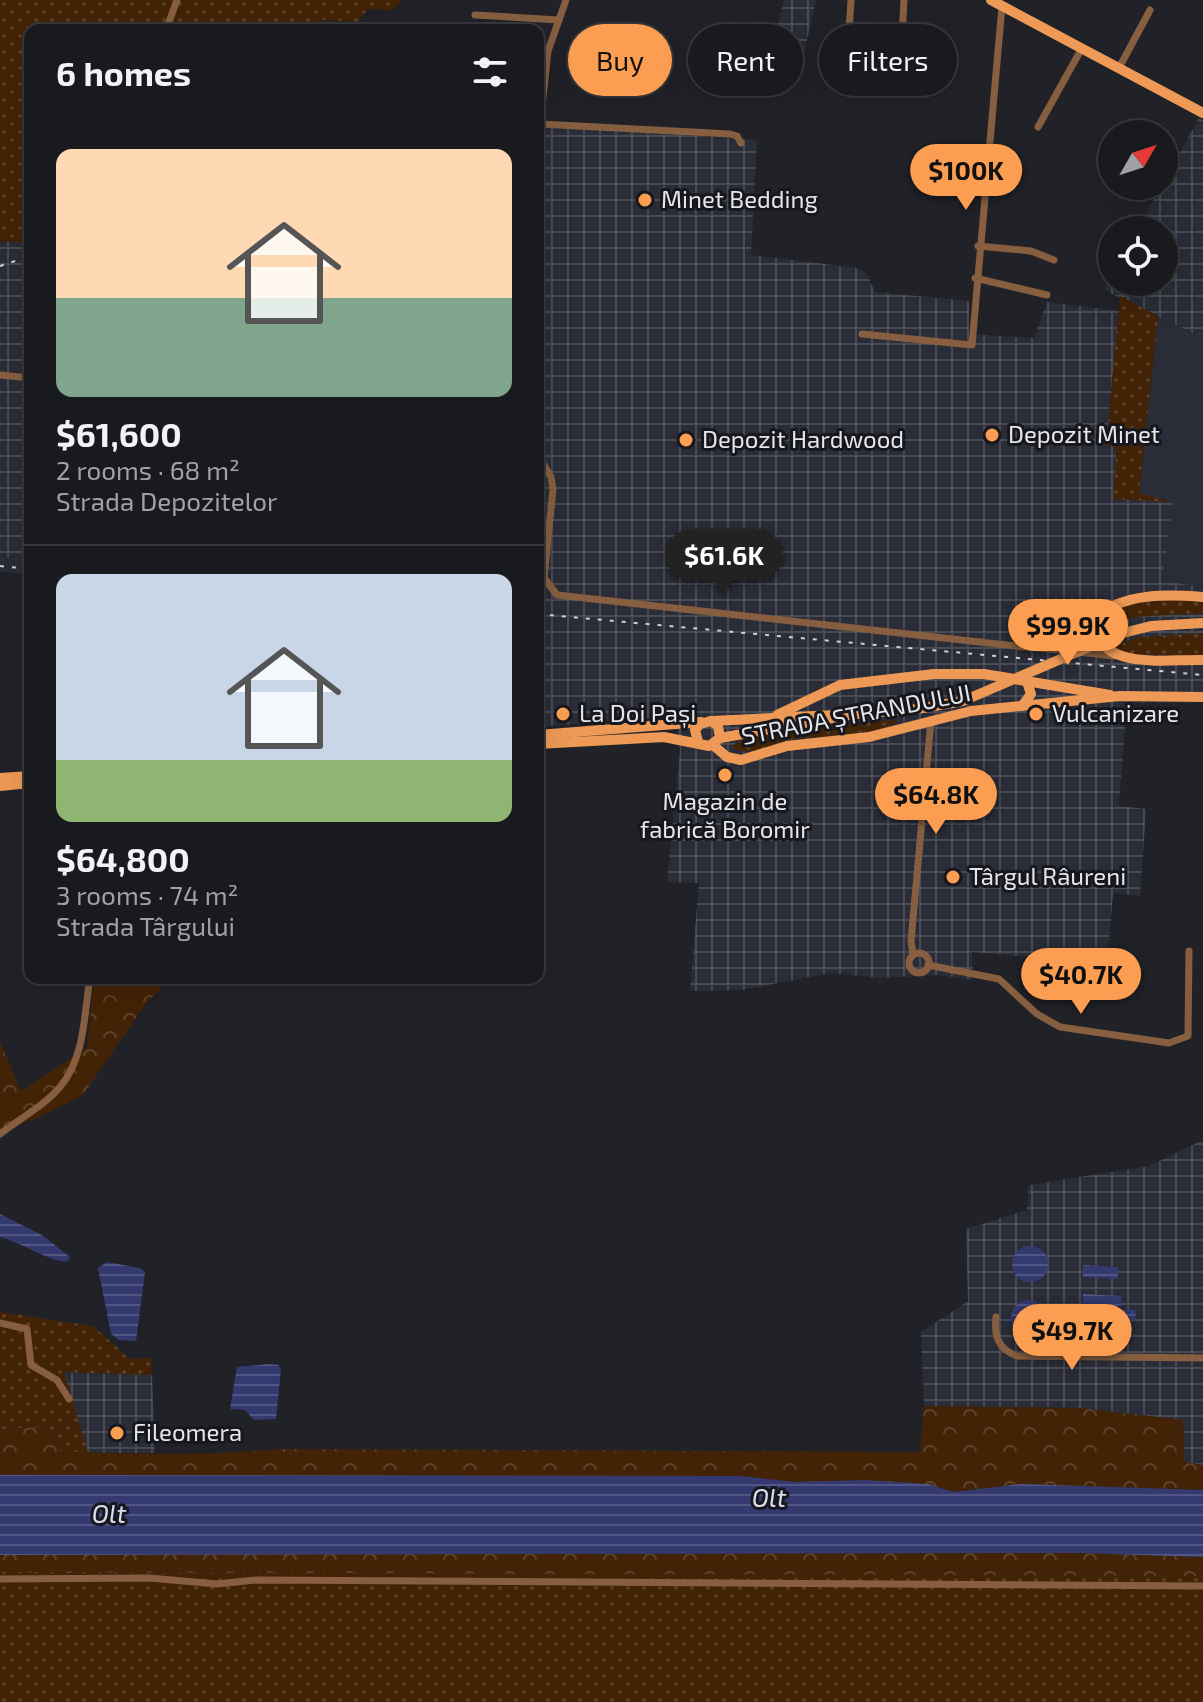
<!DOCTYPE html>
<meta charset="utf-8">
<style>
body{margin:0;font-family:"Exo 2",sans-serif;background:#26272b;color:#f1f3f6;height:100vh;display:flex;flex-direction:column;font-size:30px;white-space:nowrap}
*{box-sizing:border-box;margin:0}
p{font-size:26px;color:#9fa1a4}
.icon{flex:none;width:44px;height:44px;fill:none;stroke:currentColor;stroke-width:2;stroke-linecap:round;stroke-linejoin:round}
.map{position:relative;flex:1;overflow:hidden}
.sheet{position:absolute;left:24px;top:24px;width:520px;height:960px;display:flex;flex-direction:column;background:#191a1e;border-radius:16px;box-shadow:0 8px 32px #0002,0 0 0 2px #37383c}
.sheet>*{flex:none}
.hud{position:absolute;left:568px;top:24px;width:514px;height:72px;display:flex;gap:16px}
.needle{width:52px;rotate:51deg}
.tools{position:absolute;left:1098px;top:120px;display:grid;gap:16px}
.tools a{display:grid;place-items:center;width:80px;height:80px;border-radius:50%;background:#191a1e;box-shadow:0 8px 32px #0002,0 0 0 2px #37383c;font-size:40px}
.price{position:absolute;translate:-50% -68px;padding:0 18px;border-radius:28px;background:#fb9e51;color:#111;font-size:26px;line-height:52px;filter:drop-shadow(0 2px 4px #0008)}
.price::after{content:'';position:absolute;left:50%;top:48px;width:24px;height:18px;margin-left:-12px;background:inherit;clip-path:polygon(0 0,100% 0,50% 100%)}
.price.on{background:#222;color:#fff}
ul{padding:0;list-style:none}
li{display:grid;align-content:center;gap:16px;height:424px;padding:0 32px}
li+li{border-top:2px solid #37383c}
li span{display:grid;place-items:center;height:248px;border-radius:16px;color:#555}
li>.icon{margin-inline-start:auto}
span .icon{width:144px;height:144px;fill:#fffc;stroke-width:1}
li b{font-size:34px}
h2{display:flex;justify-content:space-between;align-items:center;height:96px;padding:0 32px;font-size:34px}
.pill{padding:0 28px;border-radius:36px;background:#191a1e;box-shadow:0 8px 32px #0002,0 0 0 2px #37383c;font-size:28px;line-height:72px}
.pill.on{background:#fb9e51;color:#111}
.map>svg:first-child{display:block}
.built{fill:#2a2c37}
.industrial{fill:url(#industrial-grid)}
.grass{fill:url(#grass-dots)}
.forest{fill:url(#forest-crowns)}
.water{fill:url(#water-rules)}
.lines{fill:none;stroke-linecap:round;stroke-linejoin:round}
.minor{stroke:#875f40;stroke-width:7}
.primary{stroke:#ee9a56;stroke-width:10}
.rail{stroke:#d0d1d5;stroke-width:2;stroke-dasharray:4 8;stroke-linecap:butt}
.primary-bridge{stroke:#ee9a56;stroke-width:10}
.poi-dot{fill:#fb9e51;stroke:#17181e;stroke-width:3}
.labels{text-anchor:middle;stroke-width:6;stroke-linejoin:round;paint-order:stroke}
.poi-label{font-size:24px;fill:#e5e6ea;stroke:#17181e;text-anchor:start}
.street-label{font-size:24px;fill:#e5e6ea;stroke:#17181e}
.water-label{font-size:26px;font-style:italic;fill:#daddef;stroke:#17181e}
</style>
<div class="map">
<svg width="1203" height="1702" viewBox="0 0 1203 1702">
<defs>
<pattern id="industrial-grid" width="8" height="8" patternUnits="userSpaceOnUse" patternTransform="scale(2)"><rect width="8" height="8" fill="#2a2c37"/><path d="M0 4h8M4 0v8" fill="none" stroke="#494b54"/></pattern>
<pattern id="grass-dots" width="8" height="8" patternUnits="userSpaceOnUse" patternTransform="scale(2)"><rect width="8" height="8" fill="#432305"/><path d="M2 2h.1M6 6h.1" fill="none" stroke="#5e432a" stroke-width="1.8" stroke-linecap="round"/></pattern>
<pattern id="forest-crowns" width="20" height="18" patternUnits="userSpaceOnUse" patternTransform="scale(2)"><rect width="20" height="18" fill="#432305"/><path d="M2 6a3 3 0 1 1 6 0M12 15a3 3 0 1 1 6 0" fill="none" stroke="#5e432a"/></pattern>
<pattern id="water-rules" width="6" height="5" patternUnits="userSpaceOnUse" patternTransform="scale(2)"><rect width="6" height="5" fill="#343970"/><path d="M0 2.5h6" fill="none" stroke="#515685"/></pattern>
</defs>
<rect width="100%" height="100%" fill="#212228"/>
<g class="built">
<polygon points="1158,316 1203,338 1203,587 1162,582 1165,551 1139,494"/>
<polygon points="0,556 30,560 30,574 0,572"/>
</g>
<g class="industrial">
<polygon points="784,0 816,0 802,62 769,57"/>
<polygon points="1199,118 1203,121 1203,338 1104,290 1112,276 1112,282 1164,282 1164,230 1137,230"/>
<polygon points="544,126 757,140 751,255 857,268 866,273 875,292 969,301 969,334 1034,338 1047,302 1119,311 1106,444 1117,446 1114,498 1173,502 1162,581 1203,587 1203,702 1127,703 1119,806 1146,809 1140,896 1113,893 1107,964 972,952 973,980 939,975 877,978 832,973 741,990 690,991 699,883 667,882 680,750 675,716 538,727 538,191"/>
<polygon points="0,241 30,243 30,560 0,556"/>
<polygon points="1203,1140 1203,1465 1184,1462 1183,1420 1079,1408 924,1406 921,1332 968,1301 966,1229 1027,1210 1029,1185 1149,1166"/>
<polygon points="63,1372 152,1375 155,1453 88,1453"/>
</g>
<g class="grass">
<polygon points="0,0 402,0 394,10 367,9 359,22 321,20 320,30 30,30 30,243 0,241"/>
<polygon points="1120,296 1158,316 1139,493 1173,502 1113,499 1117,447 1106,445"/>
<path d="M1173 600 1203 601V613L1135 617 1100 627 1098 620C1122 603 1145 602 1173 600Z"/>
<polygon points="1203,633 1203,656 1124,654 1109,647 1141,637"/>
<path d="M897 720C891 734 816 737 797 738 780 740 745 760 732 747 743 729 871 722 897 720Z"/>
<polygon points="0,1312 93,1326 130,1359 151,1358 152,1375 64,1372 88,1453 58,1451 50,1427 0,1429"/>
<polygon points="0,1572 1203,1576 1203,1702 0,1702"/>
</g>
<g class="forest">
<polygon points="94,978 170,978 145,1005 82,1096 35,1119 0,1130 0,1042 21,1091 87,1048"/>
<path d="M924 1406 1079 1408 1183 1420 1184 1462 1203 1465V1490L1021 1484 953 1492 928 1484 795 1482 740 1476 0 1475V1429L50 1427 58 1451C133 1455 208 1455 283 1449L920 1452Z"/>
<polygon points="1080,1553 1203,1557 1203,1576 0,1572 0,1555"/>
</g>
<g class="water">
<path d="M0 1214 42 1235 70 1257 68 1261C56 1265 18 1241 0 1237Z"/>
<circle cx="1030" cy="1264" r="18"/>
<polygon points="107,1262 140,1268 145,1272 136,1341 119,1340 111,1334 98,1268"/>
<polygon points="1083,1265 1118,1267 1118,1279 1083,1277"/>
<polygon points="1083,1294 1121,1296 1121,1306 1083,1305"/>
<circle cx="1029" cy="1318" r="18"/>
<polygon points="1084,1308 1136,1310 1135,1320 1083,1319"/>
<polygon points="269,1364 278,1365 281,1369 276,1419 254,1420 245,1410 230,1409 237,1367"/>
<polygon points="0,1475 740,1476 795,1482 866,1480 928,1484 953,1492 1021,1484 1203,1490 1203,1557 1080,1553 0,1555"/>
</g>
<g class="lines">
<g class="minor">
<polyline points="851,0 849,31 897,42 902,37 904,0"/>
<polyline points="475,15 559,20"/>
<polyline points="166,30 177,0"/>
<polyline points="1119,68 1150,10"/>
<polyline points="540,124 730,134 737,136 741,143"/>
<polyline points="1038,127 1082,48"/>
<polyline points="538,143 548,51 566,0"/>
<polyline points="978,246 1031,251 1054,260"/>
<polyline points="975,278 1047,295"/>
<polyline points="862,334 972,345 1002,6"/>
<polyline points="0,375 30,378"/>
<polyline points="538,455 551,477 553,489 544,578 557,595 1024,647 1057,638 1094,617"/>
<polyline points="1030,647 1115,656"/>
<circle cx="919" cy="963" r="10"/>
<polyline points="913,955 911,941 931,720"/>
<polyline points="928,965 999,979 1037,1014 1060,1027 1169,1043 1188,1036 1189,951"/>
<path d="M0 1134C19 1119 44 1106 60 1087 85 1058 84 1014 90 978"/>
<path d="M996 1317C994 1336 998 1349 1017 1356L1203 1358"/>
<polyline points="0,1323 27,1329 31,1365 57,1380 69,1399"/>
<polyline points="0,1579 149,1578 217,1584 257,1580 1203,1586"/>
</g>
<g class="primary">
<polyline points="991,0 1203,113"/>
<path d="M1203 597C1165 594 1126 593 1094 617 1093 672 1164 659 1203 660"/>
<polyline points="1119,634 1151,626 1203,623"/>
<polyline points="1022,706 1031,694 1026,679"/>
<polyline points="777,715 840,685 934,674 984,674 1110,695"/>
<polyline points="711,721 857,714"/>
<polyline points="538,735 701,722"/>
<polyline points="720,738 855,714"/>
<polyline points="538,744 664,737 709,746 720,738 718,726 711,721 700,724 695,730 698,742"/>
<polyline points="713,745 727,757 741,760 787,746 869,737 971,711 1120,696 1203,697"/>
<polyline points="0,778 30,776"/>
<polyline points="0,786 30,783"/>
</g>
<g class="rail">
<polyline points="0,266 27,257"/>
<polyline points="0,566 30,569"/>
<polyline points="538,614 1203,675"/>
</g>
<polyline class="primary-bridge" points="857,714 917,709 963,701 1119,634"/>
</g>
<g class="poi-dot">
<circle cx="645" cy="200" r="8"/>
<circle cx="992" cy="435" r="8"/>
<circle cx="686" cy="440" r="8"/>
<circle cx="563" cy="714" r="8"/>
<circle cx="1036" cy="714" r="8"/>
<circle cx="725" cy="775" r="8"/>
<circle cx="953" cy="877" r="8"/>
<circle cx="117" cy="1433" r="8"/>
</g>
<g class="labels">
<g class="poi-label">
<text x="661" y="208">Minet Bedding</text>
<text x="1008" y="443">Depozit Minet</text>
<text x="702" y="448">Depozit Hardwood</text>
<text x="579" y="722">La Doi Pași</text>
<text x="1052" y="722">Vulcanizare</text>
<text x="725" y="810" text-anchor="middle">Magazin de<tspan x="725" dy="28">fabrică Boromir</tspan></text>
<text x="969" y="885">Târgul Râureni</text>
<text x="133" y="1441">Fileomera</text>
</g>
<g class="street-label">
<text transform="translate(856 715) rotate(-11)" y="8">STRADA ȘTRANDULUI</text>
</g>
<g class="water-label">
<text x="769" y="1507">Olt</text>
<text x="109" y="1523">Olt</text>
</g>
</g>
</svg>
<div class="tools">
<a><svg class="needle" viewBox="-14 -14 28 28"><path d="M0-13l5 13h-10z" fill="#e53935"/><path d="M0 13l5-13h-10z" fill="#9fa1a4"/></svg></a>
<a><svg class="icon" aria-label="locate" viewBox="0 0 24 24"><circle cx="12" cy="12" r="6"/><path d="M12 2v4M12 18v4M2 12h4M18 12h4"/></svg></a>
</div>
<b class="price" style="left:966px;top:212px">$100K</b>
<b class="price on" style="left:724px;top:597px">$61.6K</b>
<b class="price" style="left:1068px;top:667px">$99.9K</b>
<b class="price" style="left:936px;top:836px">$64.8K</b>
<b class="price" style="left:1081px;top:1016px">$40.7K</b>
<b class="price" style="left:1072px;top:1372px">$49.7K</b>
<div class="hud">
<a class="pill on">Buy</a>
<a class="pill">Rent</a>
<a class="pill">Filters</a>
</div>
<section class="sheet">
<h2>6 homes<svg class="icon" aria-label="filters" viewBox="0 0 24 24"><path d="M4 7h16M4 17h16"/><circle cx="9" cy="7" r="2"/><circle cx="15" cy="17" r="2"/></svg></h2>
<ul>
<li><span style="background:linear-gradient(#ffd9b3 60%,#7fa58c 0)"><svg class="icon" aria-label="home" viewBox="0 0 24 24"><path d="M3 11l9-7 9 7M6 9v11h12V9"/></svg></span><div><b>$61,600</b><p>2 rooms · 68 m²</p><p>Strada Depozitelor</p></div></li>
<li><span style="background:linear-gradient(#c9d6e8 75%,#8fb573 0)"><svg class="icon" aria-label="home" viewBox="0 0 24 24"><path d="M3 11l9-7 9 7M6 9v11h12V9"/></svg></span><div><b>$64,800</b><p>3 rooms · 74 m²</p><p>Strada Târgului</p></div></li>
</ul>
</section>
</div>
